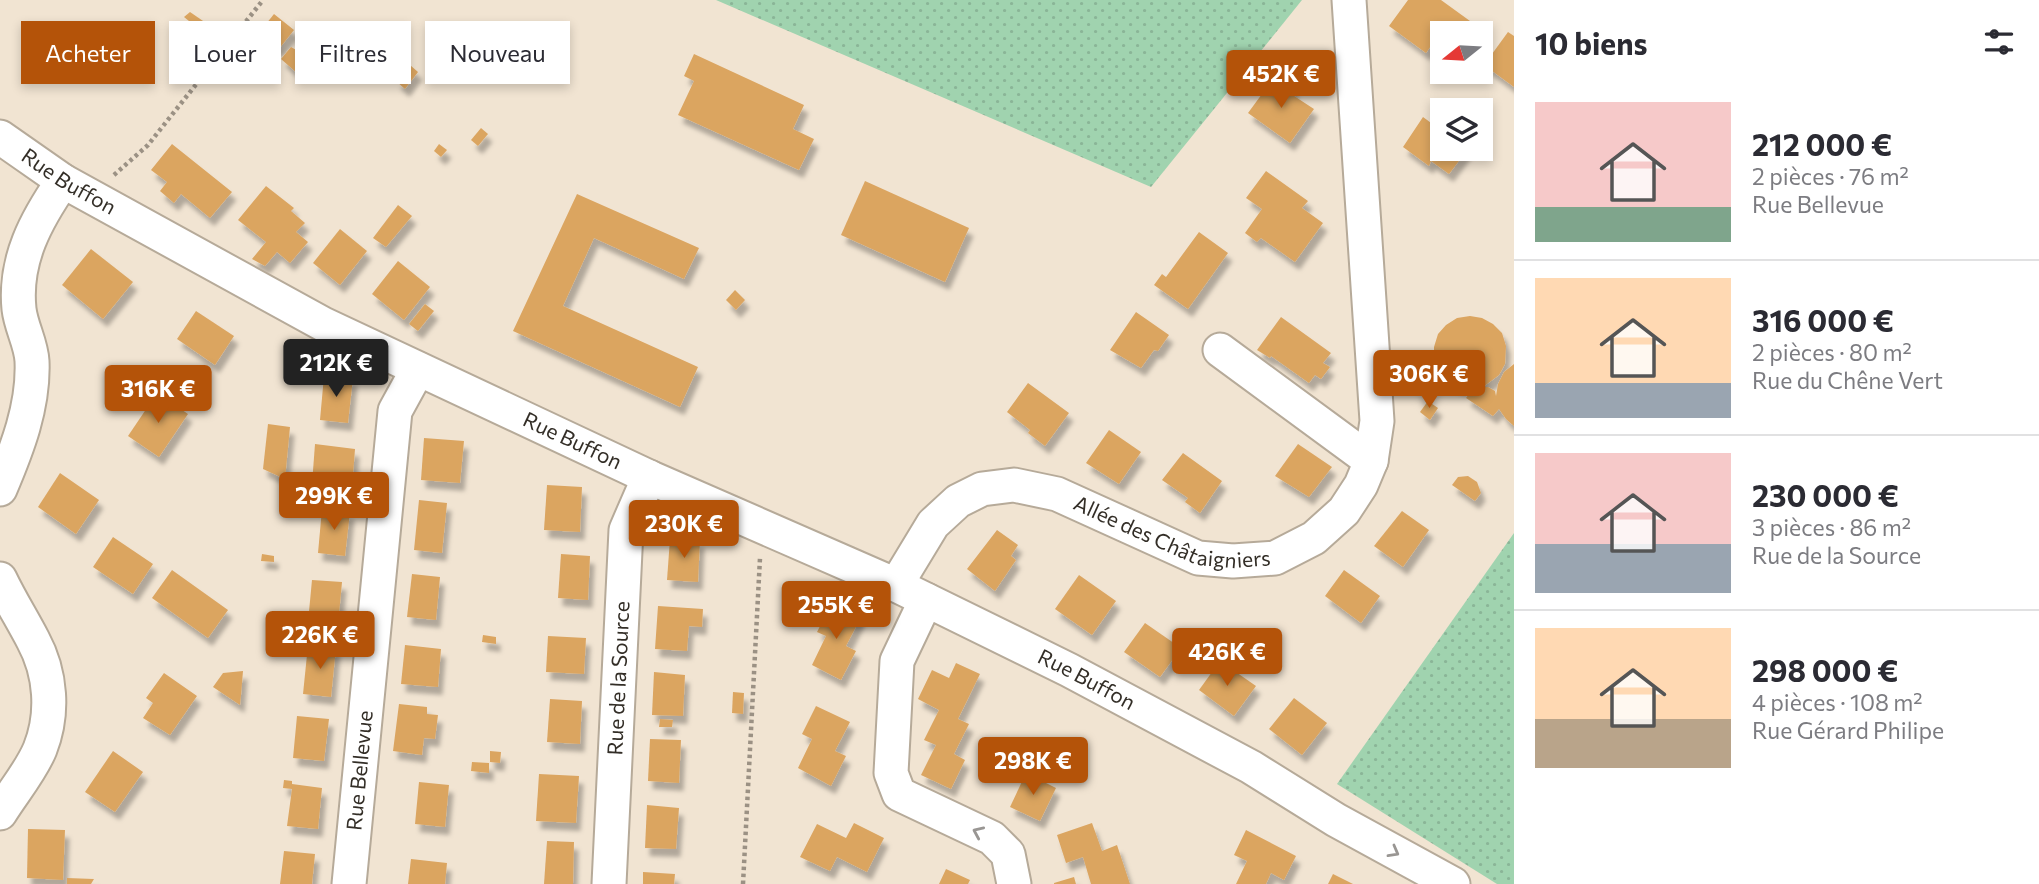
<!DOCTYPE html>
<html lang="fr">
<meta charset="utf-8">
<style>
body{margin:0;font-family:Commissioner,sans-serif;background:#f2f2f3;color:#2b2b33;height:100vh;display:flex;flex-direction:column;font-size:26px;white-space:nowrap}
*{box-sizing:border-box;margin:0}
p{font-size:23px;color:#7c7c81}
.icon{flex:none;width:38px;height:38px;fill:none;stroke:currentColor;stroke-width:2;stroke-linecap:round;stroke-linejoin:round}
.map{position:relative;flex:1;overflow:hidden}
.panel{display:flex;flex-direction:column;background:#fff;width:525px}
.panel>*{flex:none}
.banner{position:absolute;left:21px;top:21px;width:665px;height:63px;display:flex;gap:14px}
.needle{width:46px;rotate:252deg}
.fabs{position:absolute;left:1430px;top:21px;display:grid;gap:14px}
.fabs a{display:grid;place-items:center;width:63px;height:63px;border-radius:0px;background:#fff;box-shadow:0 4px 10px #0003;font-size:35px}
.price{position:absolute;translate:-50% -60px;padding:0 16px;border-radius:7px;background:#b45309;color:#fff;font-size:23px;line-height:46px;filter:drop-shadow(0 2px 4px #0008)}
.price::after{content:'';position:absolute;left:50%;top:42px;width:21px;height:16px;margin-left:-10px;background:inherit;clip-path:polygon(0 0,100% 0,50% 100%)}
.price.current{background:#222;color:#fff}
ul{padding:0;list-style:none}
li{display:flex;align-items:center;gap:21px;height:175px;padding:0 21px}
li+li{border-top:2px solid #e1e1e2}
li span{display:grid;place-items:center;flex:none;width:196px;height:140px;border-radius:0px;color:#555}
li>.icon{margin-inline-start:auto}
span .icon{width:84px;height:84px;fill:#fffc;stroke-width:1}
li b{font-size:30px}
h2{display:flex;justify-content:space-between;align-items:center;height:84px;padding:0 21px;font-size:30px}
.chip{padding:0 24px;border-radius:0px;background:#fff;box-shadow:0 4px 10px #0003;font-size:24px;line-height:63px}
.chip.current{background:#b45309;color:#fff}
main{display:flex;flex:1;min-height:0}
.map>svg:first-child{display:block}
.green{fill:url(#green-dots)}
.building{fill:#dba561;filter:url(#shadow)}
.lines{fill:none;stroke-linecap:round;stroke-linejoin:round}
.minor-casing{stroke:#b6aa99;stroke-width:37}
.path{stroke:#9b9184;stroke-width:4.5;stroke-dasharray:3.5 3.5;stroke-linecap:butt}
.minor{stroke:#fff;stroke-width:33}
.oneway{stroke:#999693}
.labels{text-anchor:middle;stroke-width:6;stroke-linejoin:round;paint-order:stroke}
.street-label{font-size:21px;fill:#332e27;stroke:#fff}
</style>
<main>
<div class="map">
<svg width="1514" height="884" viewBox="0 0 1514 884">
<defs>
<pattern id="green-dots" width="8" height="8" patternUnits="userSpaceOnUse" patternTransform="scale(1.75)"><rect width="8" height="8" fill="#a0d3af"/><path d="M2 2h.1M6 6h.1" fill="none" stroke="#8ab597" stroke-width="1.8" stroke-linecap="round"/></pattern>
<filter id="shadow"><feDropShadow dx="4.5" dy="8" stdDeviation="2" flood-color="#0004"/></filter>
</defs>
<rect width="100%" height="100%" fill="#f1e4d2"/>
<g class="green">
<polygon points="716,0 1302,0 1151,187"/>
<polygon points="1514,533 1514,884 1497,884 1337,784"/>
</g>
<g class="building">
<polygon points="1408,0 1441,0 1470,21 1462,33 1442,33 1442,45 1435,40 1426,53 1389,26"/>
<polygon points="190,12 206,23 200,30 184,17"/>
<polygon points="274,14 294,30 278,50 258,34"/>
<polygon points="1508,32 1514,36 1514,87 1484,65"/>
<polygon points="291,47 298,51 299,50 310,59 297,73 281,59"/>
<polygon points="694,54 804,105 793,129 814,139 799,170 678,115 694,81 684,76"/>
<polygon points="410,65 418,72 405,89 396,81"/>
<polygon points="1276,75 1295,89 1291,94 1314,109 1290,143 1248,113"/>
<polygon points="1423,117 1442,131 1442,149 1468,149 1449,174 1431,161 1429,166 1403,147"/>
<polygon points="481,128 488,134 478,146 471,140"/>
<polygon points="172,144 232,192 210,218 181,194 174,203 160,191 167,182 151,170"/>
<polygon points="439,144 447,150 441,157 434,151"/>
<polygon points="1266,171 1308,201 1302,208 1323,223 1295,262 1261,238 1257,242 1245,233 1262,209 1246,198"/>
<polygon points="865,181 969,228 945,282 841,235"/>
<polygon points="266,186 294,208 291,211 305,223 296,232 308,242 290,263 277,252 265,266 252,259 266,242 238,220"/>
<polygon points="577,194 699,248 684,279 594,238 563,306 698,367 680,407 513,331"/>
<polygon points="398,205 412,216 386,247 373,238"/>
<polygon points="340,229 367,251 340,285 313,263"/>
<polygon points="1199,232 1228,253 1188,309 1154,285 1162,274 1166,277"/>
<polygon points="91,249 133,282 103,319 62,285"/>
<polygon points="398,261 430,287 404,320 372,294"/>
<polygon points="735,290 745,300 736,310 726,300"/>
<polygon points="425,304 434,311 418,331 409,324"/>
<polygon points="196,311 234,336 215,365 177,339"/>
<polygon points="1136,312 1169,335 1158,351 1154,350 1141,368 1110,350"/>
<polygon points="1470,316 1482,318 1493,324 1502,333 1506,346 1505,364 1499,375 1483,387 1488,387 1495,391 1496,396 1498,384 1504,372 1514,364 1514,426 1506,419 1499,409 1493,416 1466,398 1473,389 1458,387 1447,380 1439,371 1434,359 1434,347 1438,334 1446,325 1457,318"/>
<polygon points="1281,317 1331,353 1323,363 1330,367 1321,379 1315,375 1309,383 1271,356 1270,358 1257,350"/>
<polygon points="324,376 353,378 348,423 320,420"/>
<polygon points="1028,383 1069,413 1045,446 1028,433 1030,430 1007,412"/>
<polygon points="157,393 188,414 159,457 128,436"/>
<polygon points="1428,401 1438,408 1430,420 1420,412"/>
<polygon points="268,424 290,427 285,479 263,469"/>
<polygon points="1109,430 1141,452 1119,484 1086,463"/>
<polygon points="424,438 464,441 460,483 421,480"/>
<polygon points="315,444 355,449 352,488 312,484"/>
<polygon points="1298,444 1332,467 1309,497 1275,476"/>
<polygon points="1183,453 1222,481 1200,513 1185,502 1188,498 1162,480"/>
<polygon points="60,473 99,500 76,534 38,507"/>
<polygon points="1468,476 1477,482 1481,493 1475,501 1452,485 1458,477"/>
<polygon points="547,485 582,487 580,532 544,530"/>
<polygon points="419,500 447,503 442,553 414,550"/>
<polygon points="322,509 350,512 345,556 318,553"/>
<polygon points="1402,511 1429,530 1403,567 1374,546"/>
<polygon points="997,530 1018,545 1011,556 1016,560 995,591 967,569"/>
<polygon points="113,537 153,564 133,594 93,567"/>
<polygon points="670,539 700,540 698,582 667,580"/>
<polygon points="262,554 274,556 274,562 261,561"/>
<polygon points="561,554 590,556 588,600 558,598"/>
<polygon points="172,570 228,610 208,638 152,598"/>
<polygon points="1344,570 1380,596 1361,623 1325,596"/>
<polygon points="412,574 440,577 436,620 407,617"/>
<polygon points="1079,575 1116,601 1092,635 1055,609"/>
<polygon points="312,580 342,582 338,625 308,622"/>
<polygon points="832,603 861,617 846,646 856,651 841,680 812,665 826,636 817,632"/>
<polygon points="658,606 703,609 702,627 689,626 687,651 655,649"/>
<polygon points="1145,623 1181,648 1160,677 1124,652"/>
<polygon points="483,635 496,637 496,644 482,642"/>
<polygon points="548,636 586,638 584,674 546,672"/>
<polygon points="308,645 336,648 331,697 303,694"/>
<polygon points="405,645 441,649 438,687 401,684"/>
<polygon points="1220,661 1256,686 1234,716 1199,690"/>
<polygon points="956,663 980,674 958,719 969,724 954,754 965,760 951,789 921,775 936,745 924,740 939,710 918,699 932,670 949,678"/>
<polygon points="243,671 241,695 240,705 213,687 223,673"/>
<polygon points="654,672 685,675 683,716 652,715"/>
<polygon points="164,673 197,696 170,735 143,718 153,703 146,698"/>
<polygon points="733,692 744,693 743,714 732,713"/>
<polygon points="1294,698 1327,723 1302,755 1269,729"/>
<polygon points="550,699 582,701 580,744 547,742"/>
<polygon points="399,704 427,707 427,714 438,715 435,739 424,738 422,755 393,751"/>
<polygon points="816,706 850,722 835,751 846,756 831,786 798,768 812,739 802,734"/>
<polygon points="297,716 329,719 324,761 293,758"/>
<polygon points="660,719 673,720 672,727 659,727"/>
<polygon points="650,739 681,740 679,783 648,781"/>
<polygon points="113,751 143,772 115,812 85,792"/>
<polygon points="490,751 501,752 500,763 490,762"/>
<polygon points="472,762 489,763 489,773 471,771"/>
<polygon points="1026,773 1056,788 1040,821 1010,807"/>
<polygon points="539,774 579,776 576,823 536,821"/>
<polygon points="284,780 292,781 292,784 322,788 318,829 287,826 292,789 283,788"/>
<polygon points="419,782 449,785 445,827 415,824"/>
<polygon points="647,805 679,808 676,849 645,848"/>
<polygon points="854,823 884,838 867,872 837,857 830,871 800,857 817,824 846,838"/>
<polygon points="1092,823 1102,851 1117,845 1130,884 1091,884 1083,857 1066,863 1057,835"/>
<polygon points="28,829 65,830 63,880 27,878"/>
<polygon points="1246,830 1296,856 1284,880 1271,873 1266,884 1236,884 1247,861 1234,855"/>
<polygon points="547,841 574,842 573,884 544,884"/>
<polygon points="284,851 315,854 312,884 280,884"/>
<polygon points="411,859 447,863 445,884 408,884"/>
<polygon points="946,869 970,880 968,884 939,884"/>
<polygon points="643,872 675,874 674,884 643,884"/>
<polygon points="1333,874 1353,884 1328,884"/>
<polygon points="1074,877 1076,884 1054,884 1054,883"/>
<polygon points="67,878 94,879 91,884 67,884"/>
</g>
<g class="lines">
<defs>
<g id="minor">
<path id="s1" d="M0 137 63 181 323 324 649 477 896 585 1069 670 1251 767 1336 820 1453 884"/>
<polyline points="1220,350 1371,461"/>
<path d="M0 489C17 449 34 406 32 361 31 343 21 327 19 309 14 260 36 220 63 181"/>
<path d="M0 579C10 600 22 619 33 640 51 673 54 714 40 749 31 771 13 792 0 813"/>
<path id="s2" d="M896 585 933 524 958 501 982 489 1014 485 1057 494 1198 558 1233 561 1275 558 1314 538 1344 511 1361 485 1371 461 1377 421 1349 0"/>
<polyline points="926,600 897,661 891,773 899,794 992,838 1008,854 1014,884"/>
<path id="s3" d="M349 884 395 411 418 369"/>
<path id="s4" d="M609 884 626 530 649 477"/>
</g>
</defs>
<use href="#minor" class="minor-casing"/>
<g class="path">
<polyline points="114,175 148,145 263,0"/>
<polyline points="743,884 760,558"/>
</g>
<use href="#minor" class="minor"/>
</g>
<defs><path id="oneway-chevron" d="M-2-3.5L2.5 0L-2 3.5" fill="none" stroke-width="1.6" stroke-linecap="round" stroke-linejoin="round" transform="scale(1.75)"/></defs>
<g class="oneway">
<use href="#oneway-chevron" transform="translate(978 832) rotate(-156)"/>
<use href="#oneway-chevron" transform="translate(1394 852) rotate(29)"/>
</g>
<g class="labels">
<g class="street-label">
<text dy="7" stroke="none"><textPath href="#s1" startOffset="82">Rue Buffon</textPath></text>
<text dy="7" stroke="none"><textPath href="#s1" startOffset="649">Rue Buffon</textPath></text>
<text dy="7" stroke="none"><textPath href="#s2" startOffset="332">Allée des Châtaigniers</textPath></text>
<text dy="7" stroke="none"><textPath href="#s4" startOffset="206">Rue de la Source</textPath></text>
<text dy="7" stroke="none"><textPath href="#s1" startOffset="1216">Rue Buffon</textPath></text>
<text dy="7" stroke="none"><textPath href="#s3" startOffset="114">Rue Bellevue</textPath></text>
</g>
</g>
</svg>
<div class="fabs">
<a><svg class="needle" viewBox="-14 -14 28 28"><path d="M0-13l5 13h-10z" fill="#e53935"/><path d="M0 13l5-13h-10z" fill="#7c7c81"/></svg></a>
<a><svg class="icon" aria-label="layers" viewBox="0 0 24 24"><path d="M12 4l9 5-9 5-9-5zM3 14l9 5 9-5"/></svg></a>
</div>
<b class="price" style="left:1281px;top:110px">452K €</b>
<b class="price current" style="left:336px;top:399px">212K €</b>
<b class="price" style="left:1429px;top:410px">306K €</b>
<b class="price" style="left:158px;top:425px">316K €</b>
<b class="price" style="left:334px;top:532px">299K €</b>
<b class="price" style="left:684px;top:560px">230K €</b>
<b class="price" style="left:836px;top:641px">255K €</b>
<b class="price" style="left:320px;top:671px">226K €</b>
<b class="price" style="left:1227px;top:688px">426K €</b>
<b class="price" style="left:1033px;top:797px">298K €</b>
<div class="banner">
<a class="chip current">Acheter</a>
<a class="chip">Louer</a>
<a class="chip">Filtres</a>
<a class="chip">Nouveau</a>
</div>
</div>
<section class="panel">
<h2>10 biens<svg class="icon" aria-label="filters" viewBox="0 0 24 24"><path d="M4 7h16M4 17h16"/><circle cx="9" cy="7" r="2"/><circle cx="15" cy="17" r="2"/></svg></h2>
<ul>
<li><span style="background:linear-gradient(#f6c9c9 75%,#7fa58c 0)"><svg class="icon" aria-label="home" viewBox="0 0 24 24"><path d="M3 11l9-7 9 7M6 9v11h12V9"/></svg></span><div><b>212 000 €</b><p>2 pièces · 76 m²</p><p>Rue Bellevue</p></div></li>
<li><span style="background:linear-gradient(#ffd9b3 75%,#9aa5b1 0)"><svg class="icon" aria-label="home" viewBox="0 0 24 24"><path d="M3 11l9-7 9 7M6 9v11h12V9"/></svg></span><div><b>316 000 €</b><p>2 pièces · 80 m²</p><p>Rue du Chêne Vert</p></div></li>
<li><span style="background:linear-gradient(#f6c9c9 65%,#9aa5b1 0)"><svg class="icon" aria-label="home" viewBox="0 0 24 24"><path d="M3 11l9-7 9 7M6 9v11h12V9"/></svg></span><div><b>230 000 €</b><p>3 pièces · 86 m²</p><p>Rue de la Source</p></div></li>
<li><span style="background:linear-gradient(#ffd9b3 65%,#b9a48a 0)"><svg class="icon" aria-label="home" viewBox="0 0 24 24"><path d="M3 11l9-7 9 7M6 9v11h12V9"/></svg></span><div><b>298 000 €</b><p>4 pièces · 108 m²</p><p>Rue Gérard Philipe</p></div></li>
</ul>
</section>
</main>
